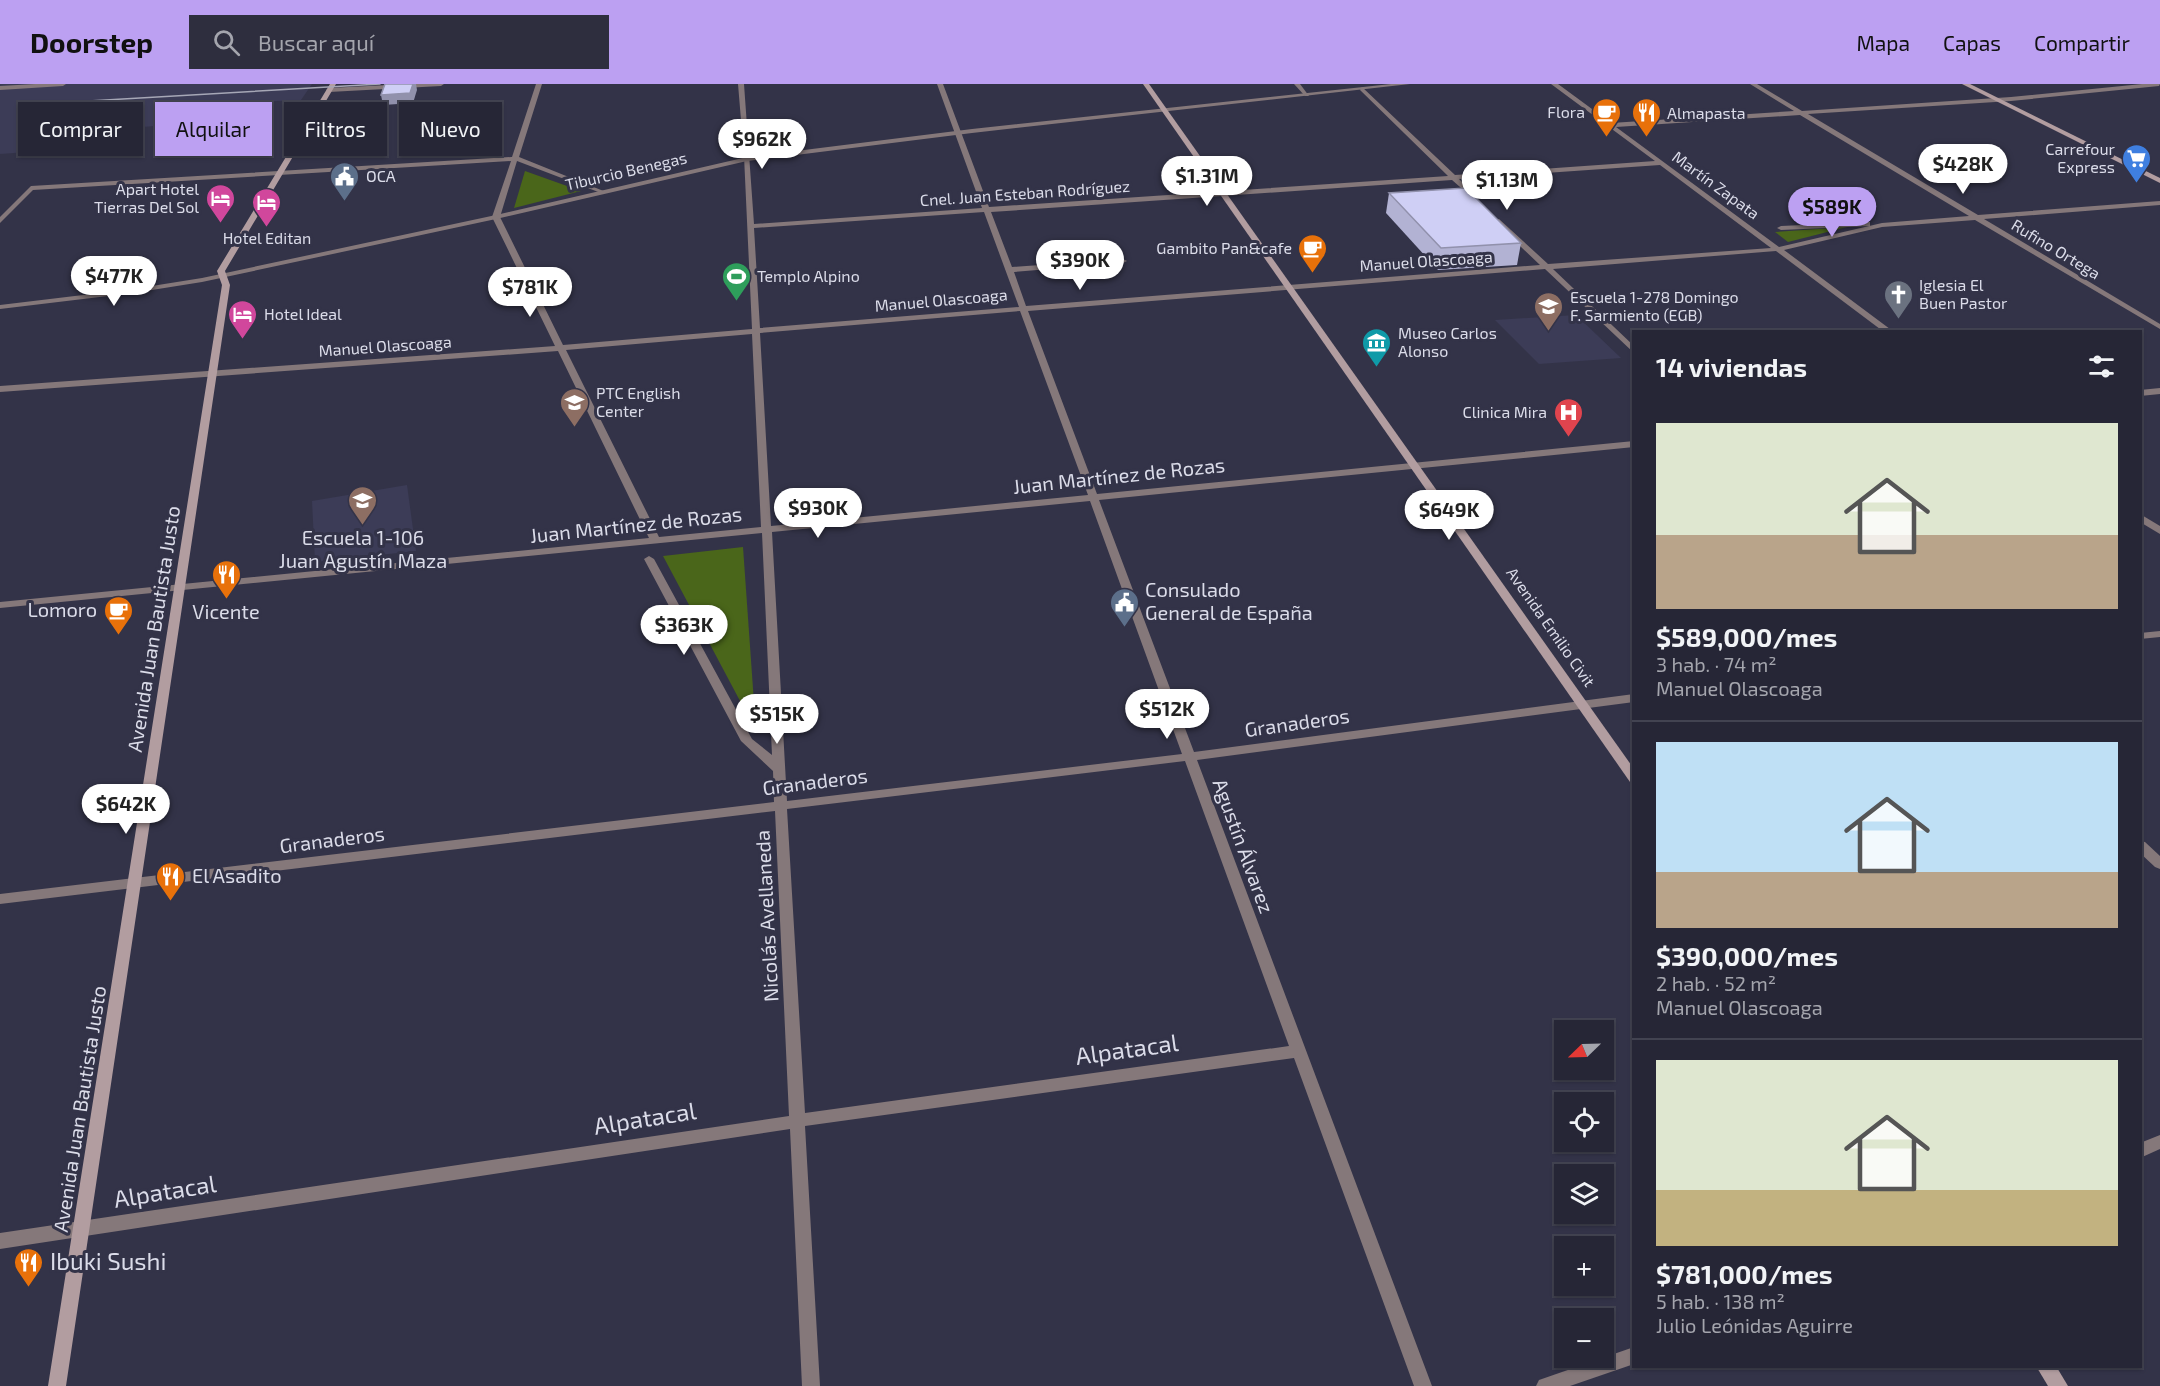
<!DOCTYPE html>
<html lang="es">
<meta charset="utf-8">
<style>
body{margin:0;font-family:"Exo 2",sans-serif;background:#2e2e3e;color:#f1f3f6;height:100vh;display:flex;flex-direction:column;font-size:22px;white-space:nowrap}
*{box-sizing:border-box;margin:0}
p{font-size:20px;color:#a4a5ad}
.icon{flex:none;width:33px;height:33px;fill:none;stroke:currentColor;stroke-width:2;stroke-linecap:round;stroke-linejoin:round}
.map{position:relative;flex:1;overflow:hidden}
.sheet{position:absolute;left:1632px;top:246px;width:510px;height:1038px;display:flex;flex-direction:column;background:#262636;border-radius:0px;box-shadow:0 2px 4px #0004,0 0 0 2px #424351}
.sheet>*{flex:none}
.top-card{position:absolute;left:18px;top:18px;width:570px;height:54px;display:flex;gap:12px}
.needle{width:39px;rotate:247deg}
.controls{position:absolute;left:1554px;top:936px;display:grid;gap:12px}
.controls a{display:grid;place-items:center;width:60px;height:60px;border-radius:0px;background:#262636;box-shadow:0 2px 4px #0004,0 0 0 2px #424351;font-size:30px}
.price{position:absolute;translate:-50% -51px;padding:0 14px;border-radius:21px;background:#fff;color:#222;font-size:20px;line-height:39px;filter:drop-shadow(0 2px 3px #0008)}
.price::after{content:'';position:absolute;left:50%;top:36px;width:18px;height:14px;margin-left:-9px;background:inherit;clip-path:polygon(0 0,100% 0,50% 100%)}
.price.on{background:#bca0f2;color:#111}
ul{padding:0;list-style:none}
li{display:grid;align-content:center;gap:12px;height:318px;padding:0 24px}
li+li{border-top:2px solid #424351}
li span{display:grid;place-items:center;height:186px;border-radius:0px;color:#555}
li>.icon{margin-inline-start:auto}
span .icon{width:108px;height:108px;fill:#fffc;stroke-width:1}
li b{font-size:26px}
h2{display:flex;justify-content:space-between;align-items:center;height:72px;padding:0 24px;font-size:26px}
.chip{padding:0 21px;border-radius:0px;background:#262636;box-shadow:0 2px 4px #0004,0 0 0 2px #424351;font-size:21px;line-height:54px}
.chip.on{background:#bca0f2;color:#111}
header{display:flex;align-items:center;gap:36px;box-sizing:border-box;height:84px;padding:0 30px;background:#bca0f2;color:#111}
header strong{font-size:28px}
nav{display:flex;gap:33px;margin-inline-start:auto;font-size:21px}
.search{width:420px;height:54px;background:#2e2e3e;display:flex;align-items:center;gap:15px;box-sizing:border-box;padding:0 21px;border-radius:0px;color:#a4a5ad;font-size:22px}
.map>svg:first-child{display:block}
.built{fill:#3c3c57}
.green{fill:#4a661a}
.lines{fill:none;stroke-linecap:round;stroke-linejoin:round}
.minor{fill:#85787a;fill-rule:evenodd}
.tertiary{fill:#85787a;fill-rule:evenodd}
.secondary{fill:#b29da0;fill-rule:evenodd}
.tram{stroke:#a6a7b6;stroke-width:1.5}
.wall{fill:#b2b2d3}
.shaded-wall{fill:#9191ac}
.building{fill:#cfcff5;stroke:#9191ac;stroke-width:1.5}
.labels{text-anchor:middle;stroke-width:6;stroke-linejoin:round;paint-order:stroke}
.far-poi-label{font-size:16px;fill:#dbdce9;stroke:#333348;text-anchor:start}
.far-street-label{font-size:16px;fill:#dbdce9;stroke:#333348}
.street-label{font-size:20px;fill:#dbdce9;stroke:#333348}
.poi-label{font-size:20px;fill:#dbdce9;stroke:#333348}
.near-street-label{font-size:24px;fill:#dbdce9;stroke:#333348}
.near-poi-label{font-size:24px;fill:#dbdce9;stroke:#333348;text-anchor:start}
</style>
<header>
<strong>Doorstep</strong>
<div class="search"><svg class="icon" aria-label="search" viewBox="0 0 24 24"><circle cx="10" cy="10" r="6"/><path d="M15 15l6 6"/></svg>Buscar aquí</div>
<nav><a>Mapa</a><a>Capas</a><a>Compartir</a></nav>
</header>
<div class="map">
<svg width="2160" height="1302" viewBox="0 0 2160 1302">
<rect width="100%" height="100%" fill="#333348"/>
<g class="built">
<polygon points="0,0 312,0 301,16 254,18 235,36 102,46 84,64 0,70"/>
<polygon points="1576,231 1621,274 1539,280 1495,236"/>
<polygon points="407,401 416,467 315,478 312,417"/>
</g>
<g class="green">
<polygon points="525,87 581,107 514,124"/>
<polygon points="1847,143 1788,158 1775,148"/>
<polygon points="743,463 756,647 663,472"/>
</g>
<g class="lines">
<g class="minor">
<polygon points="35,0 66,0 63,2 0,6 0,2"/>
<path d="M536 0H542L519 73 606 108 601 109 517 77 500 133 563 261 752 245 744 72 738 0H744L754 140 982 124 937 0H943L989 123 1448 92 1360 6 1362 3 1455 91 1655 77 1551 0H1558L1611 39 1794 27 1750 0H1757L1802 27 2011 13 2142 0H2160L2159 2 2011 17 1808 30 1978 131 2160 117V121L1984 135 2160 240V245L1975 136 1882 143 1784 166 1894 248H1884L1776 167 1553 185 1634 262V269L1545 185 1028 227 1097 410 1634 357V363L1099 416 1194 668 1634 610V618L1197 676 1432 1302H1414L1294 974 805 1042 820 1302H802L790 1045 0 1165V1149L789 1032 775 727 0 820V810L774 718 773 687 741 657 644 475 649 472 654 475 752 655 772 671 762 449 0 524V518L649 454 558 267 0 308V302L555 262 492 133 511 77 33 106 0 139V133L31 102 512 73ZM1800 31 1969 132 1882 139 1779 163 1616 43ZM1660 81 1771 164 1548 180 1499 135 1495 137 1496 139 1540 181 1026 222 1014 188 1123 179 1127 177 1123 175 1012 183 991 128 1452 96 1475 116 1477 115V113L1459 95ZM984 128 1019 223 760 244 754 144ZM1020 227 1088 411 771 442 760 249ZM752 250 761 443 659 453 566 266ZM1090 417 1182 670 787 717 772 448ZM1185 677 1289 962 805 1029 787 725Z"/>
<polygon points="1294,0 1300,0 1309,12 1305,12"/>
<polygon points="1867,138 1870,138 1870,142 1781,146 1777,144 1781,142"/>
<polygon points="2160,304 2160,310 2140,312 2140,306"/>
<polygon points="2140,430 2160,442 2160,450 2140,438"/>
<polygon points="2160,547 2160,553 2140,555 2140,549"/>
<polygon points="2140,757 2145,758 2160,772 2160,785 2155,783 2140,769"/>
</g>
<g class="tertiary">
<polygon points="408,0 444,0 441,2 329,8 326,6 329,4"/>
<polygon points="1391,0 1410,0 972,49 747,77 496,135 202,198 133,209 0,225 0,221 133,205 202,194 496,131 747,73 972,45"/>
<polygon points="2160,1051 2160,1065 2140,1074 2140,1059"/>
<polygon points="1634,1263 1634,1280 1570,1302 1536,1302 1539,1296"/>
</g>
<g class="secondary">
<polygon points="330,0 336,0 225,187 230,201 66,1302 48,1302 222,201 217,187"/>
<polygon points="1143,0 1149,0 1634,685 1634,699 1630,698"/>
<polygon points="1962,0 1970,0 2160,94 2160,99"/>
<polygon points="2036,1282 2056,1282 2068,1302 2048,1302"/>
</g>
<polyline class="tram" points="54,19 380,0"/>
</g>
<polygon class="wall" points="1389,109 1521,159 1517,181 1438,186 1386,129"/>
<polygon class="shaded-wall" points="413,0 416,0 417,6 413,19 383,21 381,11"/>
<g class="building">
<polygon points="385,0 413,0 410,9 381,11"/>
<polygon points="1466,104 1521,159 1441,164 1389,109"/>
</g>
<defs>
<symbol id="cafe-pin" viewBox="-11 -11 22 30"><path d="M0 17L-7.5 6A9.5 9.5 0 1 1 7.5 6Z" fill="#e8710a" stroke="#333348"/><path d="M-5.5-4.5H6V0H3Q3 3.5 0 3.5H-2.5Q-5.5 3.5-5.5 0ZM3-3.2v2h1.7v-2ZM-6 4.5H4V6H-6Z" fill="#fff"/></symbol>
<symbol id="restaurant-pin" viewBox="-11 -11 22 30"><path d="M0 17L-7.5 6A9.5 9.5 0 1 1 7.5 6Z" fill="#e8710a" stroke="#333348"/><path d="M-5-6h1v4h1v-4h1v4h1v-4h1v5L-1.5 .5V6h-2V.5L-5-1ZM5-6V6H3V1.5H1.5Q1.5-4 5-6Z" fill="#fff"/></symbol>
<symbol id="supermarket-pin" viewBox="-11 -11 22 30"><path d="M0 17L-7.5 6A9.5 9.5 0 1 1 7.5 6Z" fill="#3f7fe0" stroke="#333348"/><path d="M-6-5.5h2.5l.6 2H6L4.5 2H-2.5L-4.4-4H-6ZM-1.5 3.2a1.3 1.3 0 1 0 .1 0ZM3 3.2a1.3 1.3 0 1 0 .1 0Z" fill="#fff"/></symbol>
<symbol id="civic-pin" viewBox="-11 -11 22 30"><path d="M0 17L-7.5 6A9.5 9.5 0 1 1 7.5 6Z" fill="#5c6f8a" stroke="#333348"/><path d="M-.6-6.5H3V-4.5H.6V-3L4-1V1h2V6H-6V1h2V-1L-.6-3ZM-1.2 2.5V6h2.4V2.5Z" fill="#fff"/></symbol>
<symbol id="hotel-pin" viewBox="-11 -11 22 30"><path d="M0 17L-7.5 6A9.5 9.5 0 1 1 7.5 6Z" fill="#d1479c" stroke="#333348"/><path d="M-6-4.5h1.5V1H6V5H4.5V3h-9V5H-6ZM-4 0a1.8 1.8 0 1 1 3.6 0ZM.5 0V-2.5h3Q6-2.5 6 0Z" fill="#fff"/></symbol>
<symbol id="stadium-pin" viewBox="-11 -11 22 30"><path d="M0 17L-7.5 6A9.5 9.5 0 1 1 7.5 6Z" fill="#2e9e5b" stroke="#333348"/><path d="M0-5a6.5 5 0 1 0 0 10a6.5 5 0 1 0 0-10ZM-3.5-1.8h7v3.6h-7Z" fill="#fff"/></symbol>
<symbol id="church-pin" viewBox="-11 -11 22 30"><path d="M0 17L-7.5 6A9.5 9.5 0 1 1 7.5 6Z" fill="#6b7280" stroke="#333348"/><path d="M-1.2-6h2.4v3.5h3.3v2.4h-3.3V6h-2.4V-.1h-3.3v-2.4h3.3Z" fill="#fff"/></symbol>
<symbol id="school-pin" viewBox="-11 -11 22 30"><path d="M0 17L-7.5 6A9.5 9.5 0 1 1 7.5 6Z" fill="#8d6e63" stroke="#333348"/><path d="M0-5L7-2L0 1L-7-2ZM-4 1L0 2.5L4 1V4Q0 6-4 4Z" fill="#fff"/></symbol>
<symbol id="museum-pin" viewBox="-11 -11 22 30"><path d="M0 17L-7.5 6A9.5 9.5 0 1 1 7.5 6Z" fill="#0f9aa8" stroke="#333348"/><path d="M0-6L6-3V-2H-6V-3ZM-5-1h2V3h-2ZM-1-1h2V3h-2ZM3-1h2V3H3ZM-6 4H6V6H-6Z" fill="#fff"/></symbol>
<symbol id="university-pin" viewBox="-11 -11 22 30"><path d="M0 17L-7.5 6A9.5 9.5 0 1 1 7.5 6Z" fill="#8d6e63" stroke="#333348"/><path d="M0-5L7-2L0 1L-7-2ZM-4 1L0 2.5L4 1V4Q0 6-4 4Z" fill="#fff"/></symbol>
<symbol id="hospital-pin" viewBox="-11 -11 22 30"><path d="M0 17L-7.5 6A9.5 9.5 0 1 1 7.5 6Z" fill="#e0444e" stroke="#333348"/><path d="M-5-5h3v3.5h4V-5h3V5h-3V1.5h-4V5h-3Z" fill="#fff"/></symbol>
</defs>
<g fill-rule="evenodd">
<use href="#cafe-pin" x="1590" y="12" width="33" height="45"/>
<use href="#restaurant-pin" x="1630" y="12" width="33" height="45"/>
<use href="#supermarket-pin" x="2120" y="58" width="33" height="45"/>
<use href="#civic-pin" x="328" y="76" width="33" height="45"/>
<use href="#hotel-pin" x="204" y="98" width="33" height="45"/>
<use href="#hotel-pin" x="250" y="102" width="33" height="45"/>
<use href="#cafe-pin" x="1296" y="148" width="33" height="45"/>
<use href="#stadium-pin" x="720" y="176" width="33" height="45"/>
<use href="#church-pin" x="1882" y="194" width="33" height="45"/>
<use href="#school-pin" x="1532" y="206" width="33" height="45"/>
<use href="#hotel-pin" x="226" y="214" width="33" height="45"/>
<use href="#museum-pin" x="1360" y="242" width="33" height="45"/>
<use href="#university-pin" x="558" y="302" width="33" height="45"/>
<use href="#hospital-pin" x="1552" y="312" width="33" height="45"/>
<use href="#school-pin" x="346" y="400" width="33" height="45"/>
<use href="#restaurant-pin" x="210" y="474" width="33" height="45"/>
<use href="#civic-pin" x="1108" y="502" width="33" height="45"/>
<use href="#cafe-pin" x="102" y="510" width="33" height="45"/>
<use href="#restaurant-pin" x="154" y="776" width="33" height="45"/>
<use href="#restaurant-pin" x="12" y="1162" width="33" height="45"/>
</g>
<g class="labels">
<g class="far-poi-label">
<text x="1585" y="34" text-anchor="end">Flora</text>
<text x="1667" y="35">Almapasta</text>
<text x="2115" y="71" text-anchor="end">Carrefour<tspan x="2115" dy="18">Express</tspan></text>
<text x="366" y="98">OCA</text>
<text x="199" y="111" text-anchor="end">Apart Hotel<tspan x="199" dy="18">Tierras Del Sol</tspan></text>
<text x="267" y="160" text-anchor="middle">Hotel Editan</text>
<text x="1292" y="170" text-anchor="end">Gambito Pan&amp;cafe</text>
<text x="757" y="198">Templo Alpino</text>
<text x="1919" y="207">Iglesia El<tspan x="1919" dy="18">Buen Pastor</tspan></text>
<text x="1570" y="219">Escuela 1-278 Domingo<tspan x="1570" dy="18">F. Sarmiento (EGB)</tspan></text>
<text x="264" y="236">Hotel Ideal</text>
<text x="1398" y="255">Museo Carlos<tspan x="1398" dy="18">Alonso</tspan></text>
<text x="596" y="315">PTC English<tspan x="596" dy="18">Center</tspan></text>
<text x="1547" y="334" text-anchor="end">Clinica Mira</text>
</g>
<g class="far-street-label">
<text transform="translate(626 87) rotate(-13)" y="6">Tiburcio Benegas</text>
<text transform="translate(1716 101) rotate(36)" y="6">Martín Zapata</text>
<text transform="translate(1025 109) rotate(-4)" y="6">Cnel. Juan Esteban Rodríguez</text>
<text transform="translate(2056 165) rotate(31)" y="6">Rufino Ortega</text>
<text transform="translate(1426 177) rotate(-4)" y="6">Manuel Olascoaga</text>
<text transform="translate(941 216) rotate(-5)" y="6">Manuel Olascoaga</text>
<text transform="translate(385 262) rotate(-4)" y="6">Manuel Olascoaga</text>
<text transform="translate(1551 543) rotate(55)" y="6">Avenida Emilio Civit</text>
</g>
<g class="street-label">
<text transform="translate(1119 392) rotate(-6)" y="7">Juan Martínez de Rozas</text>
<text transform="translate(636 441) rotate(-6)" y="7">Juan Martínez de Rozas</text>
<text transform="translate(154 545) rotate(-81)" y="7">Avenida Juan Bautista Justo</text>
<text transform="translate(1297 639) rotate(-8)" y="7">Granaderos</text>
<text transform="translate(815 698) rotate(-7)" y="7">Granaderos</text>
<text transform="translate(332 756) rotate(-7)" y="7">Granaderos</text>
<text transform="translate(1243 762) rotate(70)" y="7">Agustín Álvarez</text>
<text transform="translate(767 832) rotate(-93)" y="7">Nicolás Avellaneda</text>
<text transform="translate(80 1025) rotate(-81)" y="7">Avenida Juan Bautista Justo</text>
</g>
<g class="poi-label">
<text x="363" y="461">Escuela 1-106<tspan x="363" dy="23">Juan Agustín Maza</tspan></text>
<text x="1145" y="513" text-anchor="start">Consulado<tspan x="1145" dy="23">General de España</tspan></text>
<text x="97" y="533" text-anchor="end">Lomoro</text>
<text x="226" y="535">Vicente</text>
<text x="192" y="799" text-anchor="start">El Asadito</text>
</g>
<g class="near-street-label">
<text transform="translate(1127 966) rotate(-8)" y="8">Alpatacal</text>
<text transform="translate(645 1035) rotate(-9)" y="8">Alpatacal</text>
<text transform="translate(165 1108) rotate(-9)" y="8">Alpatacal</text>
</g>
<g class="near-poi-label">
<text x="50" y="1186">Ibuki Sushi</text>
</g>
</g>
</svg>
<div class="controls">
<a><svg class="needle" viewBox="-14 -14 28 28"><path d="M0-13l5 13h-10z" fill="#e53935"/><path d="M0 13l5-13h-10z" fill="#a4a5ad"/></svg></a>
<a><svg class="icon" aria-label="locate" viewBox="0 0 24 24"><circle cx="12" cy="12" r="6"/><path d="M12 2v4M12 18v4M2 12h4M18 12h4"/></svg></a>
<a><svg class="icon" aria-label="layers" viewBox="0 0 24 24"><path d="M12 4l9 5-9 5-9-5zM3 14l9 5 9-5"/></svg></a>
<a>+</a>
<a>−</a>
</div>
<b class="price" style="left:762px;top:86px">$962K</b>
<b class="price" style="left:1963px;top:111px">$428K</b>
<b class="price" style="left:1207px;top:123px">$1.31M</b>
<b class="price" style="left:1507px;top:127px">$1.13M</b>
<b class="price on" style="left:1832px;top:154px">$589K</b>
<b class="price" style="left:1080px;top:207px">$390K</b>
<b class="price" style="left:114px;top:223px">$477K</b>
<b class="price" style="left:530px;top:234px">$781K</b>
<b class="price" style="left:818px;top:455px">$930K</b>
<b class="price" style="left:1449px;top:457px">$649K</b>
<b class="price" style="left:684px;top:572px">$363K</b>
<b class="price" style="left:1167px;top:656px">$512K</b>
<b class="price" style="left:777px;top:661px">$515K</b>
<b class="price" style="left:126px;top:751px">$642K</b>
<div class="top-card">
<a class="chip">Comprar</a>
<a class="chip on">Alquilar</a>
<a class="chip">Filtros</a>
<a class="chip">Nuevo</a>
</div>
<section class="sheet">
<h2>14 viviendas<svg class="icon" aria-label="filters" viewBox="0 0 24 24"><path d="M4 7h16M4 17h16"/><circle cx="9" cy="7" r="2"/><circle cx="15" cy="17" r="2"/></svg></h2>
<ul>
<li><span style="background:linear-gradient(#dfe7d0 60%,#b9a48a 0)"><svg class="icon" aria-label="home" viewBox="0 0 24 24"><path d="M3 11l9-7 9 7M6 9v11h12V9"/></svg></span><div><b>$589,000/mes</b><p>3 hab. · 74 m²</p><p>Manuel Olascoaga</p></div></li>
<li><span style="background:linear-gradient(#bfe0f5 70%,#b9a48a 0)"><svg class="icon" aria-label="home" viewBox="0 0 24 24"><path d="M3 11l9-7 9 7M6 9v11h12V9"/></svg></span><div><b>$390,000/mes</b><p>2 hab. · 52 m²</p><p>Manuel Olascoaga</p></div></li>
<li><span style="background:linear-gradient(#dfe7d0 70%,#c2b280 0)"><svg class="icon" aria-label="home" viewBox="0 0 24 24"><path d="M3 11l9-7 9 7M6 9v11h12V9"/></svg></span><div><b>$781,000/mes</b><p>5 hab. · 138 m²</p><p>Julio Leónidas Aguirre</p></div></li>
</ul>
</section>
</div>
